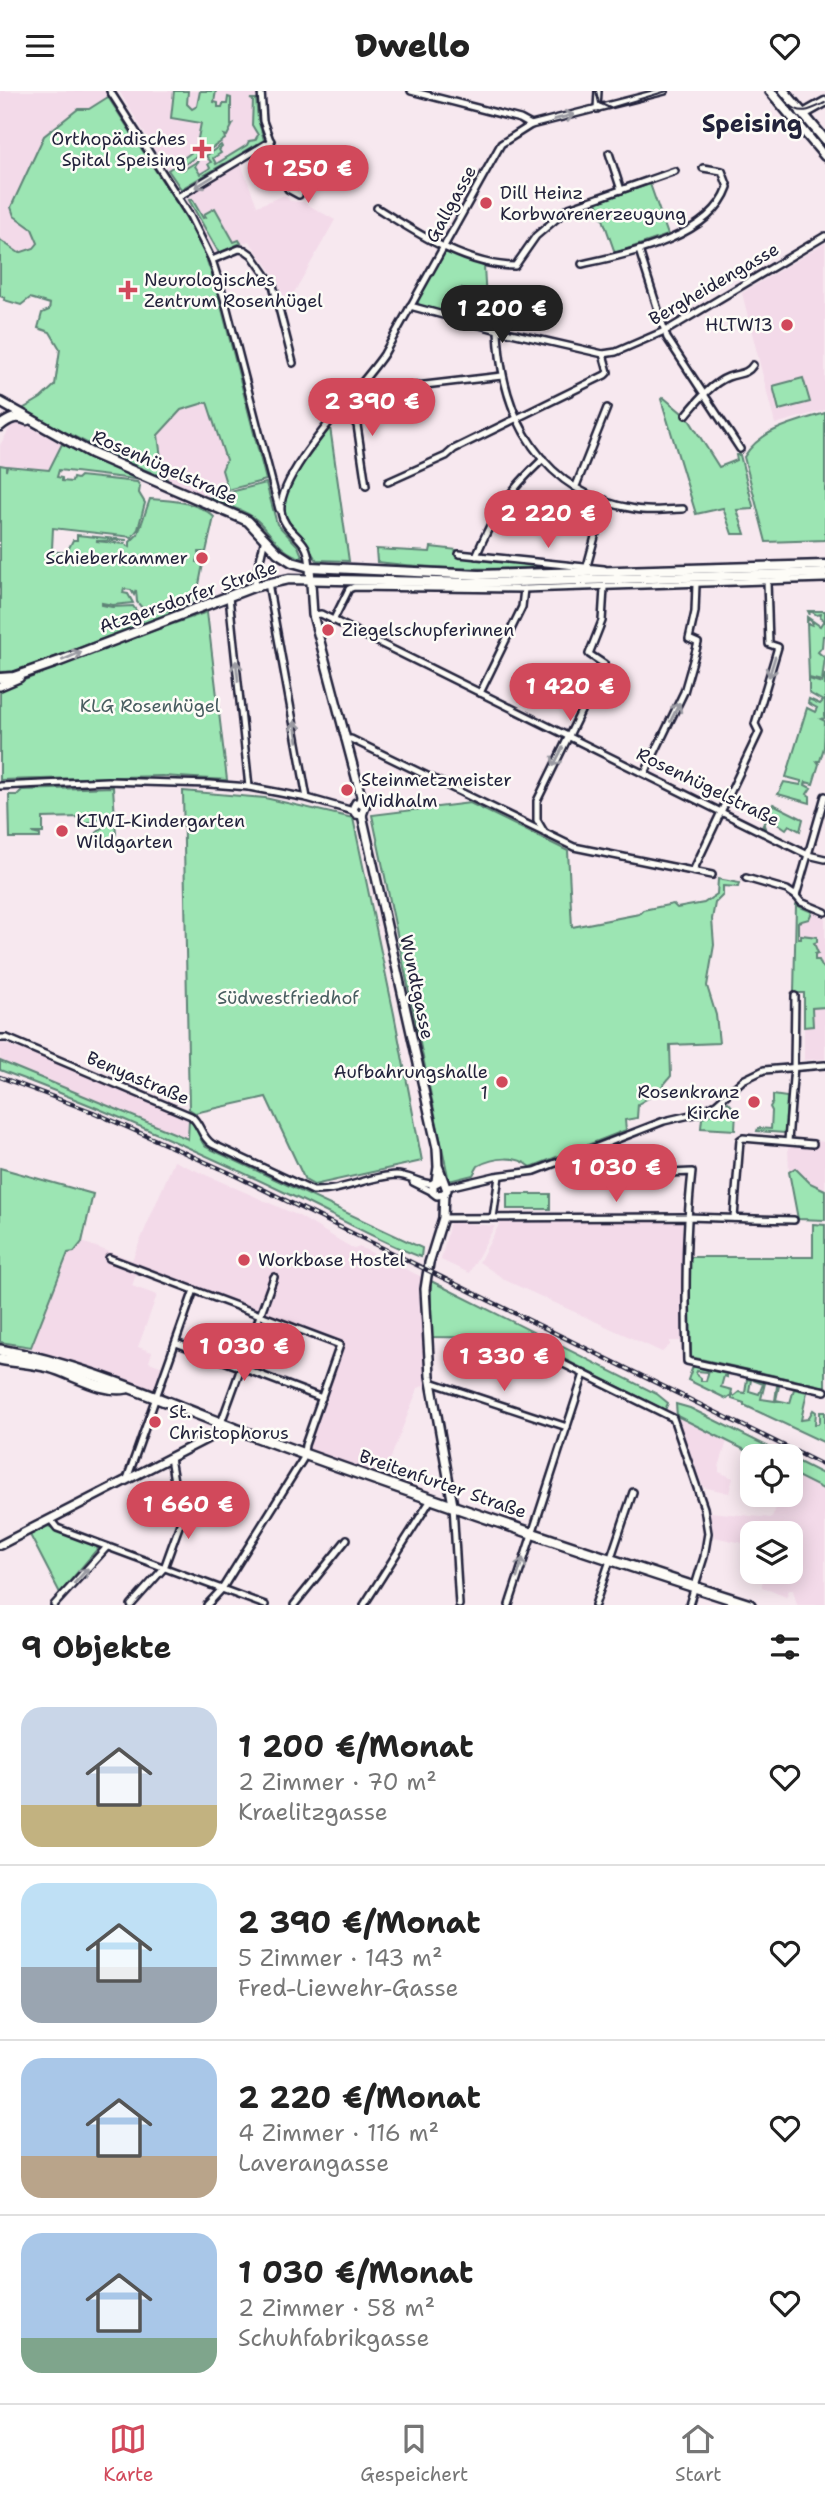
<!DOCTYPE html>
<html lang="de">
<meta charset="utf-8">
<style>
body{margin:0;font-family:"Shantell Sans",sans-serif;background:#f2f2f2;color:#222;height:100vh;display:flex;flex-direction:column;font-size:26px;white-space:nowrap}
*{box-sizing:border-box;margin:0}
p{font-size:23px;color:#767676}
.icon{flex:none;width:38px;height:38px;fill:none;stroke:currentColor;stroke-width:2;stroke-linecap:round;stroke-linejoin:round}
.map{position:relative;height:1514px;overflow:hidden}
.drawer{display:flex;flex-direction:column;background:#fff;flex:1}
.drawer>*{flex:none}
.tools{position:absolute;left:740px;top:1353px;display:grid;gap:14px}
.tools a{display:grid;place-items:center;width:63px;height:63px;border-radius:14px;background:#fff;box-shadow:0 4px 18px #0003;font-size:35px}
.price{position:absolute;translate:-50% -60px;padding:0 16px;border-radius:24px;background:#d1495b;color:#fff;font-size:23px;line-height:46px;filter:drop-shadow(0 2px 4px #0008)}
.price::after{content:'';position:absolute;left:50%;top:42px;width:21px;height:16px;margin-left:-10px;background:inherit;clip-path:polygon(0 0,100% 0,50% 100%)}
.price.current{background:#222;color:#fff}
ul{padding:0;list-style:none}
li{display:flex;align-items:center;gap:21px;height:175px;padding:0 21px}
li+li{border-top:2px solid #e0e0e0}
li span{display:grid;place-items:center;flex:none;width:196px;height:140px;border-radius:21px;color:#555}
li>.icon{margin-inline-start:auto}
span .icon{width:84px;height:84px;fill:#fffc;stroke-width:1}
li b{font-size:30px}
h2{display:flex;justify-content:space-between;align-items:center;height:84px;padding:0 21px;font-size:30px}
header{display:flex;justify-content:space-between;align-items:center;height:91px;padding:0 21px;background:#fff;font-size:32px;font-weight:800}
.tab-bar{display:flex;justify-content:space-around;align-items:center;height:98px;border-top:2px solid #e0e0e0;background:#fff;font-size:19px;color:#767676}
.tab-bar a{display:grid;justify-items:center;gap:4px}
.tab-bar .current{color:#d1495b}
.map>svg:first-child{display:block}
.built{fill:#f3dae9}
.green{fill:#9ce5b3;stroke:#5f8477;stroke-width:2}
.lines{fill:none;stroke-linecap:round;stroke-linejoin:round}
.minor-casing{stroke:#22223b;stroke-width:10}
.tertiary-casing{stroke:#22223b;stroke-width:12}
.secondary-casing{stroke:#22223b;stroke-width:13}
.primary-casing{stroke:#22223b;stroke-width:14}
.minor{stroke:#fdfcf7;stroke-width:5}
.tertiary{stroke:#fdfcf7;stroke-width:7}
.secondary{stroke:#fdfcf7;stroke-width:8}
.primary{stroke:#fdfcf7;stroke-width:9}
.tram{stroke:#22223b;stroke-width:2}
.rail-casing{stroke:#22223b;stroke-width:4.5}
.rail{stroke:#fdfcf7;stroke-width:2;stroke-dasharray:5;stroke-linecap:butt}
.oneway{stroke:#9a9aa2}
.poi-dot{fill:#d1495b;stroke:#fdfcf7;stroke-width:2.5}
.labels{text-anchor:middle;stroke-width:5;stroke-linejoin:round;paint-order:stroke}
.poi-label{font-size:18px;fill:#22223b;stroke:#fdfcf7;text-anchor:start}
.street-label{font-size:18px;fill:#22223b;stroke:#fdfcf7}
.park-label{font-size:18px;fill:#475c5f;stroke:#fdfcf7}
.district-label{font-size:24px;font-weight:bold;fill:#22223b;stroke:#fdfcf7}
</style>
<header><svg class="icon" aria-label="menu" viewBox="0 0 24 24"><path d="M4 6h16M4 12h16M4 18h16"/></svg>Dwello<svg class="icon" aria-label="heart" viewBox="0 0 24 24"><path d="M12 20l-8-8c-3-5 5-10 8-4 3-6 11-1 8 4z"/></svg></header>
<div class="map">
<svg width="825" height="1514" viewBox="0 0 825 1514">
<rect width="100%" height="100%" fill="#f7e8ef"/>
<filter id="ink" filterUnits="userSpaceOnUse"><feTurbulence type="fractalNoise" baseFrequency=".0143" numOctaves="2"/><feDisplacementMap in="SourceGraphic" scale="14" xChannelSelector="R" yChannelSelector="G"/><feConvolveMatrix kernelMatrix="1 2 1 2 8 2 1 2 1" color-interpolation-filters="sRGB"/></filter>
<g filter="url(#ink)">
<g class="built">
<polygon points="0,0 105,0 124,34 185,125 203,159 216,195 266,389 204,405 117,367 27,322 108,284 56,213 0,180"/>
<polygon points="119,0 257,0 256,18 265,48 182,99 160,67"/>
<polygon points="241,73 257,115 285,104 290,110 303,111 335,129 286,216 279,194 272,181 249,150 219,162 215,161 187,110 188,106"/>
<polygon points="825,152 825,319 775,333 742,202"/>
<polygon points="14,330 20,331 62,353 49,379 0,374 0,354"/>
<polygon points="796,814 825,827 825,968 804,969 804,902 794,902"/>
<polygon points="0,951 72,978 188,1029 189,1048 0,970"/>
<polygon points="817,1050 825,1051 825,1099 810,1092 795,1077 789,1081 788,1056 816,1057"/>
<polygon points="174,1070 299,1125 354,1158 360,1156 424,1187 423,1206 428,1293 418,1297 383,1387 303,1358 338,1254 137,1180 132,1195 157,1204 138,1256 152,1261 149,1271 163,1276 154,1299 114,1294 31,1256 69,1162 74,1161 82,1151 132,1169"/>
<polygon points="682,1130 682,1250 670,1250 670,1254 662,1261 507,1190 479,1171 500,1132"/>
<polygon points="450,1131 495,1135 469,1182 441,1169"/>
<polygon points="679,1326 727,1350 719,1376 719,1381 733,1387 729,1402 703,1396 680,1334"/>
<polygon points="793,1383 825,1399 825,1514 797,1514 793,1499 789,1499 786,1506 762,1496 763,1481 791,1480 791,1442 752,1442 752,1454 714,1446 710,1421 771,1427 783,1404 791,1404 791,1388"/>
</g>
<g class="green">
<polygon points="174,0 188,0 187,13 192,18 197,15 200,0 216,0 214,11 218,12 218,16 222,16 223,13 227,13 228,6 231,7 231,34 233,33 227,45 224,44 225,48 209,59 207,57 183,75 180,72 181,69 196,58 201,32 171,27"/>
<polygon points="108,6 185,125 203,159 216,195 266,389 228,399 222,379 226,369 207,311 181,319 158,344 162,375 167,388 117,367 21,319 41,307 55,294 60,258 50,241 38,237 42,222 49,219 50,213 30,207 21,214 4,209 5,207 0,205 0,149 19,162 34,157 38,152 32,138 14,125 11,116 44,45 78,18 89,18"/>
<polygon points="250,8 256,8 258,28 264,49 181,98 168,79 174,75 183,79 198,70 195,75 200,83 210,77 208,73 211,71 206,65 221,54 222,56 219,59 221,62 213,67 216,73 247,54 249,50 255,49 258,44 252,34 253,9"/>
<polygon points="650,93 668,144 615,162 597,111"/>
<polygon points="192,108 203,127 206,126 204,123 215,117 234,151 239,149 241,152 219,162 189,109"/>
<polygon points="448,160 484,175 486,209 462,197 455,223 419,215 417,209 444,162"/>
<polygon points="803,287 810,311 779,319 773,295"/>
<polygon points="663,306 688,327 719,376 737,369 736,364 740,364 753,415 753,418 737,419 745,443 732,443 723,417 696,423 661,308"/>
<path d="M825 322V449L766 451 744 366C760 338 796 331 825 322Z"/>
<path d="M330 336 349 470 317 469C311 464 311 457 306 450 299 441 287 433 284 420 280 398 317 355 330 336Z"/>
<path d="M62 353 142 389 59 379 57 386 62 387V390L72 391 73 387 77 388 80 385 137 391 140 395 139 402 145 412 138 438 132 446 53 437 52 458 56 461H67L73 449H77V444L127 449 96 450 125 453 130 456V451L138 443 150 408C169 409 200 411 214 426L206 461H199L197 471 203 473 196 509 182 515 143 518 137 511 136 499 134 504 131 499 124 498 123 502 128 503 133 512 113 514 102 512V514L112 516 133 515 142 528V523L147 520 181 518 18 580 0 581V374L6 375V380L7 375 49 379Z"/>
<path d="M266 392 277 433 298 455 303 467C277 462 270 437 253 426 240 417 221 413 207 407Z"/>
<path d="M431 456 458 459 457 464 552 473 548 476C492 479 433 478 377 471L376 458 430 461Z"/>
<polygon points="808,520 825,520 825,545 823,545 822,556 818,561 825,567 822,590 809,587 807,532 812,534 813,532 809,528 807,531 807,526 820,535 824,529 820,527 821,523 817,524 812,521 809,521 810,524"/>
<polygon points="207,521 227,689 162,685 0,689 0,599 101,558"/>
<polygon points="825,583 825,627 821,628 825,630 824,656 820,670 817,670 819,673 813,693 806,691 805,694 811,697 807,703 810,705 810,712 778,703 784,691 801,694 801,690 786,686 807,617 815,621 817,617 808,612 809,608 820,613 823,610 809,602 809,588 822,592"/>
<polygon points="113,696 116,743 112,747 95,748 94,744 106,734 102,727 84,734 82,726 43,727 43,742 32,742 40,744 40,747 10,747 9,704 17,704 22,699"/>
<polygon points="183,700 265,707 353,727 394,923 422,1070 314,1094 305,1089 266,1006 195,1022 189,1018"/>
<path d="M470 712 568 760 572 836 639 823 643 819 673 813 677 817 704 812 717 803 718 788 739 792 738 796 723 795V804L715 812 712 828 714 854 707 895 716 924 719 952 670 954 671 985 657 1002 638 1013 637 1027 625 1029 626 1039 531 1076C517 1064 494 1066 478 1075L473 1084 449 1090 372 724Z"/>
<polygon points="773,713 803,728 800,740 789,734 786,738 773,729 766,730 764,735 767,739 762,736"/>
<polygon points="796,814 812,821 809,828 798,831 798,847 801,847 801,844 817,846 817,851 814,852 818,862 815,863 815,869 819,869 822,876 825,877 825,916 812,917 813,935 804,936 804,902 794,902"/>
<path d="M0 970 188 1048 189 1029C198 1035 198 1048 206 1056L422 1157 421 1166C377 1150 333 1123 288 1103 194 1058 98 1015 0 979Z"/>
<polygon points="773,1004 787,1006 785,1042 757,1040 758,1037 771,1038 772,1020 770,1016 773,1011"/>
<polygon points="728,1011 736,1020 735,1039 701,1037 702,1027 717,1020"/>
<polygon points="0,1077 93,1103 82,1151 74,1161 68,1162 31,1256 0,1251"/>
<polygon points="795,1077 810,1092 825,1099 825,1129 798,1128 789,1081"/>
<rect x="507" y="1103" width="43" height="15"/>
<polygon points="813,1133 825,1134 825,1296 691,1266 689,1166 813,1166"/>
<polygon points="431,1190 657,1303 668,1312 665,1319 522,1247 431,1246"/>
<polygon points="693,1275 708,1279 707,1281 697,1280 696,1283 701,1287 701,1290 706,1290 709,1279 727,1283 727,1286 724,1285 721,1296 732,1299 731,1304 734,1305 739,1301 745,1302 747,1288 751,1289 749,1300 759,1303 763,1293 753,1289 765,1292 761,1308 775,1310 777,1295 779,1295 776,1309 790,1312 794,1298 807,1301 801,1329 808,1328 813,1319 816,1321 815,1333 818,1333 820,1330 820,1321 825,1321 825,1352 744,1314 744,1312 732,1308 732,1304 727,1308 688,1289"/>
<polygon points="676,1313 690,1317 787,1365 757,1365 677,1325"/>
<polygon points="791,1367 825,1384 825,1399 791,1382"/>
<polygon points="48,1435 99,1456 60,1502 30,1444"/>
</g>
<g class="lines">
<defs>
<g id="minor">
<polyline points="110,0 190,125 212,169 225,210 279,418"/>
<polyline points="261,0 263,30 288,98 299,104 301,99 287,91"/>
<polyline points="411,0 520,28 531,34"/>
<polyline points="597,18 598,0"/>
<polyline points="609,62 621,99"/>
<polyline points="178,106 271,50"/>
<path d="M377 117C417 142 466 175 515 175L536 145 569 117 675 80"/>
<polyline points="639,159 667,247 740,358"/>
<polyline points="212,169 239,158 245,159 252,164 273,194 293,272"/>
<path d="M582 173C628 163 710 147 728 96L722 80 703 77"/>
<polyline points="410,215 498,239 603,263 616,261 669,238 825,145"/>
<path d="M498 239C501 326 542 403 635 418 650 421 667 418 683 418"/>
<polyline points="416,295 502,285"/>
<polyline points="342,317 357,334 366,395"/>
<path d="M686 324C697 311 712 292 728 286 738 282 747 284 753 274"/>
<polyline points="388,391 446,365 454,358 605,284 608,281 603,263"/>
<polyline points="576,395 607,317"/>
<polyline points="459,463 604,478"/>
<path d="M476 465C495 420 508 401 543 368"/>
<polyline points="587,475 605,409"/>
<path d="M310 476C309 469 309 461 305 455 297 442 283 437 281 420 277 381 361 298 384 263L501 53 531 34 665 0"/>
<polyline points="268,492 307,707"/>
<polyline points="254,495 265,447"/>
<polyline points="229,506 249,696"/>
<polyline points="313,524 321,523 808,764 825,768"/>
<polyline points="333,530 349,498 354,496 524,498 825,488"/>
<polyline points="480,602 522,516 524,498"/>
<polyline points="345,648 351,648 574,756 712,784"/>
<polyline points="645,682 684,601 698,552 689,548 695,521 696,493"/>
<polyline points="0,695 107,690 210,693 249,696 307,707 353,720"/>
<polyline points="544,741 537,729 537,710 604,573 589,563 602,530 604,497"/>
<polyline points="693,780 759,641 755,633 778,556 769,553 767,490"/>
<polyline points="746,787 787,799 796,805 801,811 825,821"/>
<polyline points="796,805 825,705"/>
<path d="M0 947H7L191 1025C201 1033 201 1046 212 1053L313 1100C342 1101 368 1085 396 1084 409 1084 420 1093 433 1093"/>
<polyline points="788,1050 794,975 795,905"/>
<path d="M669 1082 692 1081C685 1144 685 1206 687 1270L825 1300"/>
<polyline points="413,1091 433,1101"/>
<polyline points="448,1096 495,1085 535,1080 664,1030 699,1022 716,1013 743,989 764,979 825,974"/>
<polyline points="443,1127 687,1126 794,1129"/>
<polyline points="493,1127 499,1085"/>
<polyline points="734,1127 740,1049 743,1047 813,1053"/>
<polyline points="109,1167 340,1254 305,1354 303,1368 222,1498 207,1514"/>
<polyline points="515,1249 673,1327 704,1417 708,1442 704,1466 689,1514"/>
<polyline points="176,1252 322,1307"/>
<polyline points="431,1291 567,1336"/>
<polyline points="221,1332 274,1186"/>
<polyline points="127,1388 194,1199"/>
<polyline points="453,1414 459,1514"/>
<polyline points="50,1428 57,1437 265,1514"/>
<polyline points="54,1514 107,1456"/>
<polyline points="131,1514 164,1477 181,1430 170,1367"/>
<polyline points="294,1514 347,1448"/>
<polyline points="364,1514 432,1407"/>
<polyline points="509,1514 584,1283"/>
<polyline points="595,1514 633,1401"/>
</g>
<g id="tertiary">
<polyline points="310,476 313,524 361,705 360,712 365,716 362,724"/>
<polyline points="0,595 19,587"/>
<polyline points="360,712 356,712 353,718 356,723 362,724"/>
<polyline points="362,724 437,1057 438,1076 436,1090"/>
<polyline points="439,1077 447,1099 444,1103 443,1127 429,1172 425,1198 430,1285 453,1414"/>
<polyline points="439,1090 433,1093 433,1101 437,1104 444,1103"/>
<polyline points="0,1454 214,1344 221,1332"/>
</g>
<g id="secondary">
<polyline points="770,0 825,65"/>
<polyline points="784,0 825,49"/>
<polyline points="800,25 825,11"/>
<polyline points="0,311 91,362 248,430 278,462 292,471 310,476 479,484 825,474"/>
<path d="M0 335C9 328 16 324 27 329"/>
<polyline points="0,587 14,586 60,570 253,496 289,488 481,492 825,482"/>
</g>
<g id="primary">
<path d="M0 1259C84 1274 162 1310 241 1340 409 1402 579 1459 750 1514"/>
<path d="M0 1268C16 1271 33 1272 49 1276 74 1283 101 1302 127 1297"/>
</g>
</defs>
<use href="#minor" class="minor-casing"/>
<use href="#tertiary" class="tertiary-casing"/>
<use href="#secondary" class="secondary-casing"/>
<use href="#primary" class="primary-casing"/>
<use href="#minor" class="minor"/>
<use href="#tertiary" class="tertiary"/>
<use href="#secondary" class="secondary"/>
<use href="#primary" class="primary"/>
<g class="tram">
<polyline points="596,0 599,12 610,17 667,0"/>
<polyline points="778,0 825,59"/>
<path d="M790 14C802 25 812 18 825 12"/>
</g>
<defs>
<polyline id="rail" points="0,986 93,1021 230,1082 825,1375"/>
</defs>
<use href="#rail" class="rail-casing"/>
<use href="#rail" class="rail"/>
</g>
<defs><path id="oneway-shaft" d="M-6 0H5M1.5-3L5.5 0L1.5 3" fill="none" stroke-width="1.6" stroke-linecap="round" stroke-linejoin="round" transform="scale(1.75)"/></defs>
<g class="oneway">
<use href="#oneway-shaft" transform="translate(564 26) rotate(-14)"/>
<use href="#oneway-shaft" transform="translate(204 91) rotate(148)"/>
<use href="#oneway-shaft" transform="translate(72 565) rotate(-24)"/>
<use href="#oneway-shaft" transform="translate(772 576) rotate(107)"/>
<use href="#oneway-shaft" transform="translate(237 580) rotate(-96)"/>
<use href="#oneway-shaft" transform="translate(675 621) rotate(-64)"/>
<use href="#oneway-shaft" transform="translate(296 640) rotate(-100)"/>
<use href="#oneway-shaft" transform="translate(558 666) rotate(117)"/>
<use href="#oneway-shaft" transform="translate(520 1477) rotate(-73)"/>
<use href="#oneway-shaft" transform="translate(81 1485) rotate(-48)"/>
</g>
</g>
<g class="poi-dot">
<path d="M198.5 47.5h7v7h7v7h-7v7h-7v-7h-7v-7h7z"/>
<circle cx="486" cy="112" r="7"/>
<path d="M124.5 188.5h7v7h7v7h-7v7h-7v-7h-7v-7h7z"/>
<circle cx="787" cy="234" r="7"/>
<circle cx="202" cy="467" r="7"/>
<circle cx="328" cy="539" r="7"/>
<circle cx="347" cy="699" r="7"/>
<circle cx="62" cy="740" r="7"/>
<circle cx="502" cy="991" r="7"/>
<circle cx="754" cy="1011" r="7"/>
<circle cx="244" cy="1169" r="7"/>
<circle cx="155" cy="1331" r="7"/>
</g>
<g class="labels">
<g class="poi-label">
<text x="186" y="54" text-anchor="end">Orthopädisches<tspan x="186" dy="21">Spital Speising</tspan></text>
<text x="500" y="108">Dill Heinz<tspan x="500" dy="21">Korbwarenerzeugung</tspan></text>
<text x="144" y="195">Neurologisches<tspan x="144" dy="21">Zentrum Rosenhügel</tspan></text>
<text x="773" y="240" text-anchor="end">HLTW13</text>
<text x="188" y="473" text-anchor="end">Schieberkammer</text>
<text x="342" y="545">Ziegelschupferinnen</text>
<text x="361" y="695">Steinmetzmeister<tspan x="361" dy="21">Widhalm</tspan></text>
<text x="76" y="736">KIWI-Kindergarten<tspan x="76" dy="21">Wildgarten</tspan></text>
<text x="488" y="987" text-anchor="end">Aufbahrungshalle<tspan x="488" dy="21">1</tspan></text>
<text x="740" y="1007" text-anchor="end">Rosenkranz<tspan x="740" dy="21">Kirche</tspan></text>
<text x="258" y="1175">Workbase Hostel</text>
<text x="169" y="1327">St.<tspan x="169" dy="21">Christophorus</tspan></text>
</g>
<g class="street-label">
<text transform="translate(451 113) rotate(-61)" y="6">Gallgasse</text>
<text transform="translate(714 193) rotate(-30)" y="6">Bergheidengasse</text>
<text transform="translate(165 376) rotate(24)" y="6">Rosenhügelstraße</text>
<text transform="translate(188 506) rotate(-19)" y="6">Atzgersdorfer Straße</text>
<text transform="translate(708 696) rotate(26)" y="6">Rosenhügelstraße</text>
<text transform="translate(417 896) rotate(78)" y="6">Wundtgasse</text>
<text transform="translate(138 987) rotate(23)" y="6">Benyastraße</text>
<text transform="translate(443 1393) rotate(19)" y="6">Breitenfurter Straße</text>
</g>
<g class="park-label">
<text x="150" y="621">KLG Rosenhügel</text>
<text x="288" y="913">Südwestfriedhof</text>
</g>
<g class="district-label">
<text x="752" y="41">Speising</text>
</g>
</g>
</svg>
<div class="tools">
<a><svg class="icon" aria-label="locate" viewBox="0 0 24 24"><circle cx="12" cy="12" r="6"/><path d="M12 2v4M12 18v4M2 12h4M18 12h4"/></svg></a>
<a><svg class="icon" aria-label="layers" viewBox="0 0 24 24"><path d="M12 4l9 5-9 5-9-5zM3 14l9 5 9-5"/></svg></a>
</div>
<b class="price" style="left:308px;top:114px">1 250 €</b>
<b class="price current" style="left:502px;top:254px">1 200 €</b>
<b class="price" style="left:372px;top:347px">2 390 €</b>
<b class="price" style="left:548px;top:459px">2 220 €</b>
<b class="price" style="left:570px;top:632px">1 420 €</b>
<b class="price" style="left:616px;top:1113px">1 030 €</b>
<b class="price" style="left:244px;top:1292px">1 030 €</b>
<b class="price" style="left:504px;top:1302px">1 330 €</b>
<b class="price" style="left:188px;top:1450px">1 660 €</b>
</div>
<section class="drawer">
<h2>9 Objekte<svg class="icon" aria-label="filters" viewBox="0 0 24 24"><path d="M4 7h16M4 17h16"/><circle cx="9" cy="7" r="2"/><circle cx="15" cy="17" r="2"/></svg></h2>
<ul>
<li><span style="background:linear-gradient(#c9d6e8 70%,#c2b280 0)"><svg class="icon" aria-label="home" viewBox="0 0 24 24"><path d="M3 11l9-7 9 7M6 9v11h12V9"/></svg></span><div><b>1 200 €/Monat</b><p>2 Zimmer · 70 m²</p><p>Kraelitzgasse</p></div><svg class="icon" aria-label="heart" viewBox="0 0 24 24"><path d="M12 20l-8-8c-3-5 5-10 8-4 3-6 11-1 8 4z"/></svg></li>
<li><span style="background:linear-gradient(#bfe0f5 60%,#9aa5b1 0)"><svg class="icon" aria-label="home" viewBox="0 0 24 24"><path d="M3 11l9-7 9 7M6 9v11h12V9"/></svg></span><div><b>2 390 €/Monat</b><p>5 Zimmer · 143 m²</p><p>Fred-Liewehr-Gasse</p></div><svg class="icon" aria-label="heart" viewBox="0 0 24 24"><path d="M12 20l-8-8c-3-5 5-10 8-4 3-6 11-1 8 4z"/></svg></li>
<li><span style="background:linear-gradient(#a9c7e8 70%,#b9a48a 0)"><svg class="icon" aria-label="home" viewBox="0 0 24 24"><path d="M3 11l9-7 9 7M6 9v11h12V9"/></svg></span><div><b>2 220 €/Monat</b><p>4 Zimmer · 116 m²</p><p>Laverangasse</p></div><svg class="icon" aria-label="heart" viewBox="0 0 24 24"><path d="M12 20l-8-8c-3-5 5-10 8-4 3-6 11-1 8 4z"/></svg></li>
<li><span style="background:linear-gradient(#a9c7e8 75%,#7fa58c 0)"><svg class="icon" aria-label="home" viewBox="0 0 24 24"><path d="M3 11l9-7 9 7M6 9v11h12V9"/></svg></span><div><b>1 030 €/Monat</b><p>2 Zimmer · 58 m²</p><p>Schuhfabrikgasse</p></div><svg class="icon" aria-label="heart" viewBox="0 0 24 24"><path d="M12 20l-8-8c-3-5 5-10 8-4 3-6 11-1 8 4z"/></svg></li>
</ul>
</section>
<nav class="tab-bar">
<a class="current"><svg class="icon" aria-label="map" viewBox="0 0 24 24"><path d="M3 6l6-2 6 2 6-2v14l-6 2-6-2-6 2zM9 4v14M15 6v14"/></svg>Karte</a>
<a><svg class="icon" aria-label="saved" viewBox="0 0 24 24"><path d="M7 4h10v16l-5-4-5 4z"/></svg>Gespeichert</a>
<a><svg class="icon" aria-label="home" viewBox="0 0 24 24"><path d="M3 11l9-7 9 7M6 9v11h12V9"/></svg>Start</a>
</nav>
